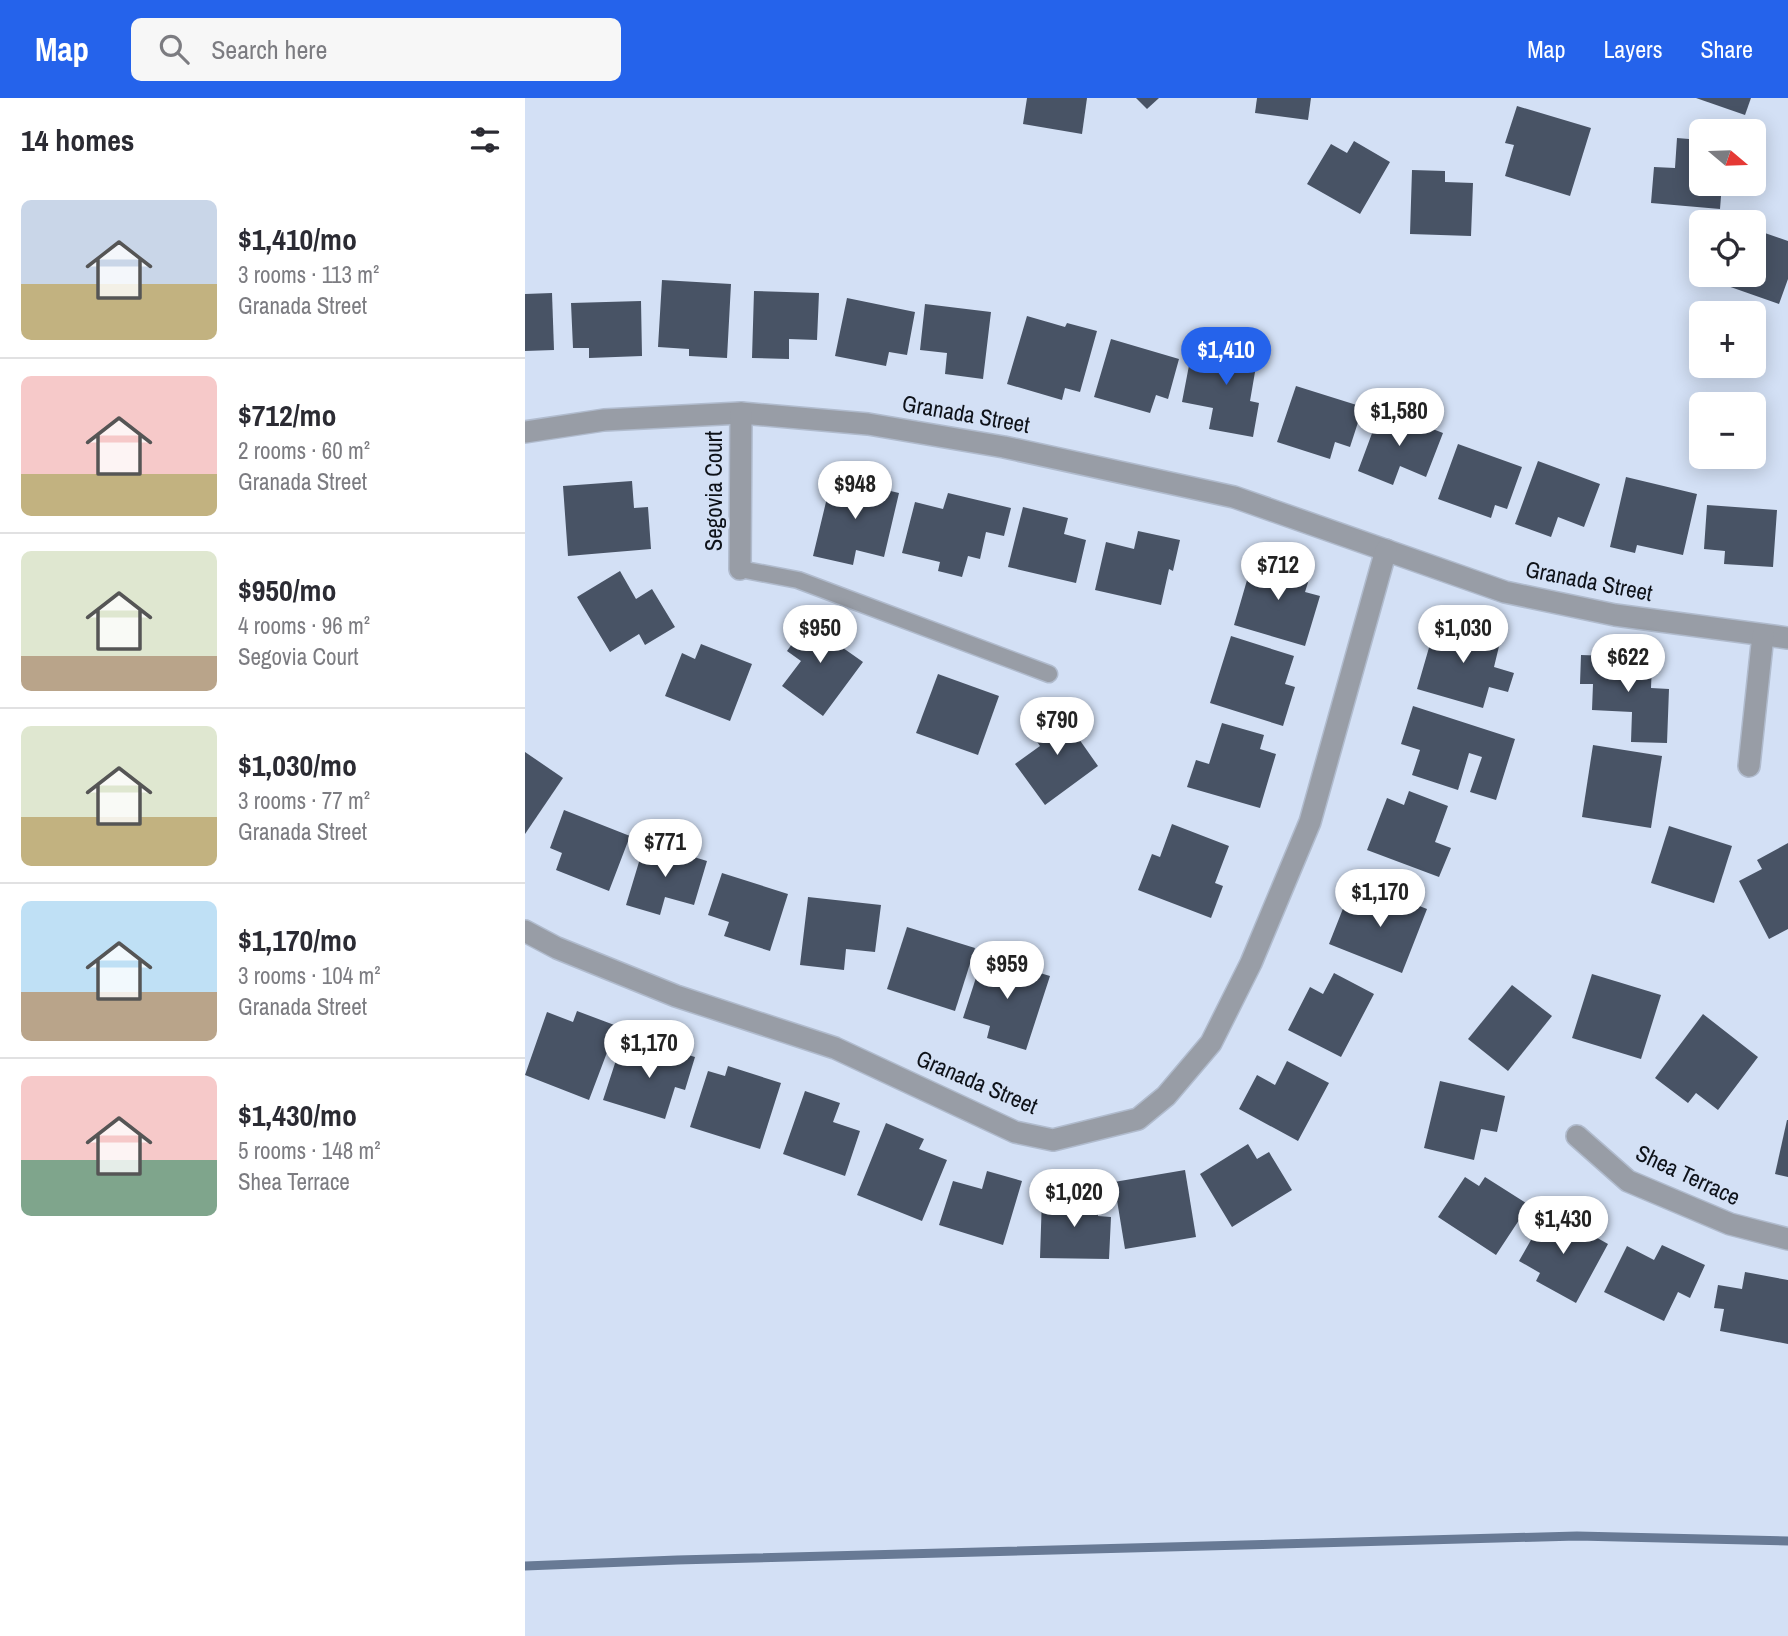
<!DOCTYPE html>
<meta charset="utf-8">
<style>
body{margin:0;font-family:"Archivo Narrow",sans-serif;background:#f7f7f7;color:#2b2b33;height:100vh;display:flex;flex-direction:column;font-size:26px;white-space:nowrap}
*{box-sizing:border-box;margin:0}
p{font-size:23px;color:#7c7c81}
.icon{flex:none;width:38px;height:38px;fill:none;stroke:currentColor;stroke-width:2;stroke-linecap:round;stroke-linejoin:round}
.map{position:relative;flex:1;overflow:hidden}
.side{display:flex;flex-direction:column;background:#fff;width:525px}
.side>*{flex:none}
.needle{width:46px;rotate:109deg}
.buttons{position:absolute;left:1164px;top:21px;display:grid;gap:14px}
.buttons a{display:grid;place-items:center;width:77px;height:77px;border-radius:10px;background:#fff;box-shadow:0 4px 18px #0003;font-size:35px}
.price{position:absolute;translate:-50% -60px;padding:0 16px;border-radius:24px;background:#fff;color:#222;font-size:23px;line-height:46px;filter:drop-shadow(0 2px 4px #0008)}
.price::after{content:'';position:absolute;left:50%;top:42px;width:21px;height:16px;margin-left:-10px;background:inherit;clip-path:polygon(0 0,100% 0,50% 100%)}
.price.active{background:#2563eb;color:#fff}
ul{padding:0;list-style:none}
li{display:flex;align-items:center;gap:21px;height:175px;padding:0 21px}
li+li{border-top:2px solid #e1e1e2}
li span{display:grid;place-items:center;flex:none;width:196px;height:140px;border-radius:10px;color:#555}
li>.icon{margin-inline-start:auto}
span .icon{width:84px;height:84px;fill:#fffc;stroke-width:1}
li b{font-size:30px}
h2{display:flex;justify-content:space-between;align-items:center;height:84px;padding:0 21px;font-size:30px}
header{display:flex;align-items:center;gap:42px;box-sizing:border-box;height:98px;padding:0 35px;background:#2563eb;color:#fff}
header strong{font-size:33px}
nav{display:flex;gap:38px;margin-inline-start:auto;font-size:24px}
.search{width:490px;height:63px;background:#f7f7f7;display:flex;align-items:center;gap:18px;box-sizing:border-box;padding:0 24px;border-radius:10px;color:#7c7c81;font-size:26px}
main{display:flex;flex:1;min-height:0}
.map>svg:first-child{display:block}
.lines{fill:none;stroke-linecap:round;stroke-linejoin:round}
.stream{stroke:#687a95;stroke-width:9}
.building{fill:#485365}
.lane-casing{stroke:#b0bbcd;stroke-width:19}
.street-casing{stroke:#b0bbcd;stroke-width:24}
.lane{stroke:#989da6;stroke-width:16}
.street{stroke:#989da6;stroke-width:21}
.labels{text-anchor:middle;stroke-width:7;stroke-linejoin:round;paint-order:stroke}
.street-label{font-size:23px;fill:#0e1219;stroke:#d3e0f5}
</style>
<header>
<strong>Map</strong>
<div class="search"><svg class="icon" aria-label="search" viewBox="0 0 24 24"><circle cx="10" cy="10" r="6"/><path d="M15 15l6 6"/></svg>Search here</div>
<nav><a>Map</a><a>Layers</a><a>Share</a></nav>
</header>
<main>
<section class="side">
<h2>14 homes<svg class="icon" aria-label="filters" viewBox="0 0 24 24"><path d="M4 7h16M4 17h16"/><circle cx="9" cy="7" r="2"/><circle cx="15" cy="17" r="2"/></svg></h2>
<ul>
<li><span style="background:linear-gradient(#c9d6e8 60%,#c2b280 0)"><svg class="icon" aria-label="home" viewBox="0 0 24 24"><path d="M3 11l9-7 9 7M6 9v11h12V9"/></svg></span><div><b>$1,410/mo</b><p>3 rooms · 113 m²</p><p>Granada Street</p></div></li>
<li><span style="background:linear-gradient(#f6c9c9 70%,#c2b280 0)"><svg class="icon" aria-label="home" viewBox="0 0 24 24"><path d="M3 11l9-7 9 7M6 9v11h12V9"/></svg></span><div><b>$712/mo</b><p>2 rooms · 60 m²</p><p>Granada Street</p></div></li>
<li><span style="background:linear-gradient(#dfe7d0 75%,#b9a48a 0)"><svg class="icon" aria-label="home" viewBox="0 0 24 24"><path d="M3 11l9-7 9 7M6 9v11h12V9"/></svg></span><div><b>$950/mo</b><p>4 rooms · 96 m²</p><p>Segovia Court</p></div></li>
<li><span style="background:linear-gradient(#dfe7d0 65%,#c2b280 0)"><svg class="icon" aria-label="home" viewBox="0 0 24 24"><path d="M3 11l9-7 9 7M6 9v11h12V9"/></svg></span><div><b>$1,030/mo</b><p>3 rooms · 77 m²</p><p>Granada Street</p></div></li>
<li><span style="background:linear-gradient(#bfe0f5 65%,#b9a48a 0)"><svg class="icon" aria-label="home" viewBox="0 0 24 24"><path d="M3 11l9-7 9 7M6 9v11h12V9"/></svg></span><div><b>$1,170/mo</b><p>3 rooms · 104 m²</p><p>Granada Street</p></div></li>
<li><span style="background:linear-gradient(#f6c9c9 60%,#7fa58c 0)"><svg class="icon" aria-label="home" viewBox="0 0 24 24"><path d="M3 11l9-7 9 7M6 9v11h12V9"/></svg></span><div><b>$1,430/mo</b><p>5 rooms · 148 m²</p><p>Shea Terrace</p></div></li>
</ul>
</section>
<div class="map">
<svg width="1263" height="1538" viewBox="0 0 1263 1538">
<rect width="100%" height="100%" fill="#d3e0f5"/>
<g class="lines">
<polyline class="stream" points="0,1468 152,1462 1052,1438 1263,1443"/>
</g>
<g class="building">
<polygon points="502,0 562,0 557,36 498,26"/>
<polygon points="611,0 634,0 622,11"/>
<polygon points="732,0 786,0 783,22 730,15"/>
<polygon points="1171,0 1226,0 1220,17"/>
<polygon points="992,8 1066,30 1045,98 980,78 989,47 980,45"/>
<polygon points="1152,40 1176,42 1176,86 1197,86 1195,111 1126,105 1129,69 1150,70"/>
<polygon points="829,43 865,64 835,116 782,86 806,46 822,55"/>
<polygon points="887,72 920,73 920,84 948,85 946,138 885,136"/>
<polygon points="1237,134 1263,143 1263,181 1254,206 1197,186 1200,177 1228,177 1228,146 1231,147"/>
<polygon points="137,182 206,186 202,260 164,258 164,251 133,249"/>
<polygon points="229,193 294,195 292,242 264,241 264,261 227,260"/>
<polygon points="27,195 29,252 0,253 0,196"/>
<polygon points="322,200 390,214 382,257 364,254 361,268 310,258"/>
<polygon points="116,203 117,258 64,260 64,250 48,250 46,205"/>
<polygon points="400,206 466,214 458,281 420,276 422,255 395,252"/>
<polygon points="502,218 540,229 542,225 572,233 555,294 540,290 537,302 482,286"/>
<polygon points="702,239 735,245 725,303 734,305 728,339 684,331 688,310 657,304 666,257 697,263"/>
<polygon points="586,241 654,261 643,301 631,297 625,315 569,299"/>
<polygon points="771,288 838,309 825,349 810,344 805,361 752,344"/>
<polygon points="856,311 918,335 901,379 875,368 868,387 833,373"/>
<polygon points="933,346 997,369 982,411 970,407 966,420 913,401"/>
<polygon points="1013,363 1075,386 1059,429 1033,419 1026,439 990,426"/>
<polygon points="307,379 374,395 359,459 331,452 328,467 288,458"/>
<polygon points="1101,379 1172,396 1158,457 1112,447 1110,455 1085,449"/>
<polygon points="107,383 109,410 123,409 126,451 43,458 38,388"/>
<polygon points="423,395 486,410 479,438 461,434 455,461 443,458 437,479 413,473 415,464 377,455 390,404 418,411"/>
<polygon points="1182,407 1252,412 1248,469 1199,466 1200,453 1179,451"/>
<polygon points="498,409 543,420 539,436 561,442 551,485 483,469"/>
<polygon points="613,433 655,442 648,473 644,471 636,507 570,492 581,444 609,451"/>
<polygon points="729,458 786,475 780,494 795,498 780,548 709,527"/>
<polygon points="95,473 111,501 127,491 150,529 120,547 114,536 85,554 52,499"/>
<polygon points="290,514 318,535 311,545 338,564 298,618 257,588 276,563 262,553"/>
<polygon points="912,522 976,540 969,569 989,575 983,594 964,589 958,610 892,591"/>
<polygon points="706,538 769,558 760,586 770,589 758,628 685,605"/>
<polygon points="176,546 227,566 205,623 140,598 157,555 170,561"/>
<polygon points="1085,547 1098,548 1097,564 1127,565 1126,590 1144,591 1142,645 1106,644 1107,614 1067,612 1068,586 1055,586 1056,557 1085,558"/>
<polygon points="413,576 474,598 453,657 391,635"/>
<polygon points="544,608 564,635 554,641 573,668 520,707 490,666 515,648 506,635"/>
<polygon points="888,608 990,641 971,702 945,694 957,659 944,655 933,692 887,677 895,652 876,646"/>
<polygon points="697,625 739,637 735,651 751,656 735,710 662,689 671,662 684,666"/>
<polygon points="1068,647 1137,658 1126,730 1057,719"/>
<polygon points="0,654 38,680 0,736"/>
<polygon points="884,693 923,708 910,744 926,750 914,779 842,752 862,700 879,707"/>
<polygon points="39,712 105,738 84,793 31,772 37,755 25,750"/>
<polygon points="647,726 704,748 690,785 698,788 686,820 613,792 627,756 635,759"/>
<polygon points="1144,728 1207,748 1189,805 1126,785"/>
<polygon points="120,744 182,763 169,807 140,799 135,817 101,807"/>
<polygon points="1263,745 1263,831 1244,841 1214,783 1237,771 1232,762"/>
<polygon points="197,775 263,796 245,853 199,838 204,824 183,817"/>
<polygon points="844,788 902,811 877,875 804,846 819,808 834,814"/>
<polygon points="283,799 356,807 350,854 321,851 319,872 275,867"/>
<polygon points="382,829 450,850 430,913 362,891"/>
<polygon points="458,858 525,878 501,952 462,940 465,928 438,920"/>
<polygon points="809,875 849,896 816,959 763,932 785,889 798,896"/>
<polygon points="1067,876 1136,897 1116,961 1047,940"/>
<polygon points="987,887 1027,918 983,973 943,941"/>
<polygon points="52,913 92,928 64,1002 0,977 22,914 48,924"/>
<polygon points="1178,916 1233,959 1193,1012 1171,995 1163,1005 1130,980"/>
<polygon points="128,946 170,959 160,992 150,989 140,1021 78,1002 94,953 123,962"/>
<polygon points="762,963 804,985 773,1043 714,1011 732,977 750,987"/>
<polygon points="203,968 256,985 235,1051 165,1029 183,973 200,978"/>
<polygon points="915,983 980,998 972,1034 956,1031 949,1062 899,1050"/>
<polygon points="280,993 315,1005 308,1024 335,1033 320,1078 258,1056"/>
<polygon points="1262,1022 1263,1022 1263,1079 1250,1076"/>
<polygon points="361,1025 399,1041 394,1051 422,1062 397,1123 332,1097"/>
<polygon points="723,1046 732,1061 744,1054 767,1092 707,1129 675,1076"/>
<polygon points="660,1072 671,1139 600,1151 589,1084"/>
<polygon points="462,1073 497,1083 478,1147 414,1127 428,1083 457,1091"/>
<polygon points="940,1079 954,1088 960,1079 1004,1107 971,1157 913,1119"/>
<polygon points="517,1099 573,1100 573,1118 586,1119 584,1161 515,1160"/>
<polygon points="1023,1112 1083,1146 1051,1205 1011,1183 1015,1175 994,1163"/>
<polygon points="1137,1147 1180,1167 1165,1200 1153,1194 1139,1223 1079,1194 1102,1148 1129,1162"/>
<polygon points="1220,1174 1263,1182 1263,1246 1195,1233 1199,1211 1189,1210 1193,1187 1217,1191"/>
</g>
<g class="lines">
<defs>
<polyline id="lane" points="215,471 273,482 524,576"/>
<g id="street">
<polyline points="0,334 79,322 216,315 343,326 479,349 709,399 980,494 1090,517 1263,540"/>
<polyline points="215,471 216,315"/>
<polyline points="1224,668 1238,537"/>
<polyline points="0,833 32,850 151,898 310,950 490,1034 528,1042 613,1021 641,998 686,945 726,865 785,724 861,452"/>
<polyline points="1052,1038 1103,1083 1205,1126 1263,1141"/>
</g>
</defs>
<use href="#lane" class="lane-casing"/>
<use href="#street" class="street-casing"/>
<use href="#lane" class="lane"/>
<use href="#street" class="street"/>
</g>
<g class="labels">
<g class="street-label">
<text transform="translate(441 316) rotate(10)" y="8">Granada Street</text>
<text transform="translate(189 393) rotate(-90)" y="8">Segovia Court</text>
<text transform="translate(1064 483) rotate(11)" y="8">Granada Street</text>
<text transform="translate(452 984) rotate(23)" y="8">Granada Street</text>
<text transform="translate(1163 1077) rotate(25)" y="8">Shea Terrace</text>
</g>
</g>
</svg>
<div class="buttons">
<a><svg class="needle" viewBox="-14 -14 28 28"><path d="M0-13l5 13h-10z" fill="#e53935"/><path d="M0 13l5-13h-10z" fill="#7c7c81"/></svg></a>
<a><svg class="icon" aria-label="locate" viewBox="0 0 24 24"><circle cx="12" cy="12" r="6"/><path d="M12 2v4M12 18v4M2 12h4M18 12h4"/></svg></a>
<a>+</a>
<a>−</a>
</div>
<b class="price active" style="left:701px;top:289px">$1,410</b>
<b class="price" style="left:874px;top:350px">$1,580</b>
<b class="price" style="left:330px;top:423px">$948</b>
<b class="price" style="left:753px;top:504px">$712</b>
<b class="price" style="left:295px;top:567px">$950</b>
<b class="price" style="left:938px;top:567px">$1,030</b>
<b class="price" style="left:1103px;top:596px">$622</b>
<b class="price" style="left:532px;top:659px">$790</b>
<b class="price" style="left:140px;top:781px">$771</b>
<b class="price" style="left:855px;top:831px">$1,170</b>
<b class="price" style="left:482px;top:903px">$959</b>
<b class="price" style="left:124px;top:982px">$1,170</b>
<b class="price" style="left:549px;top:1131px">$1,020</b>
<b class="price" style="left:1038px;top:1158px">$1,430</b>
</div>
</main>
